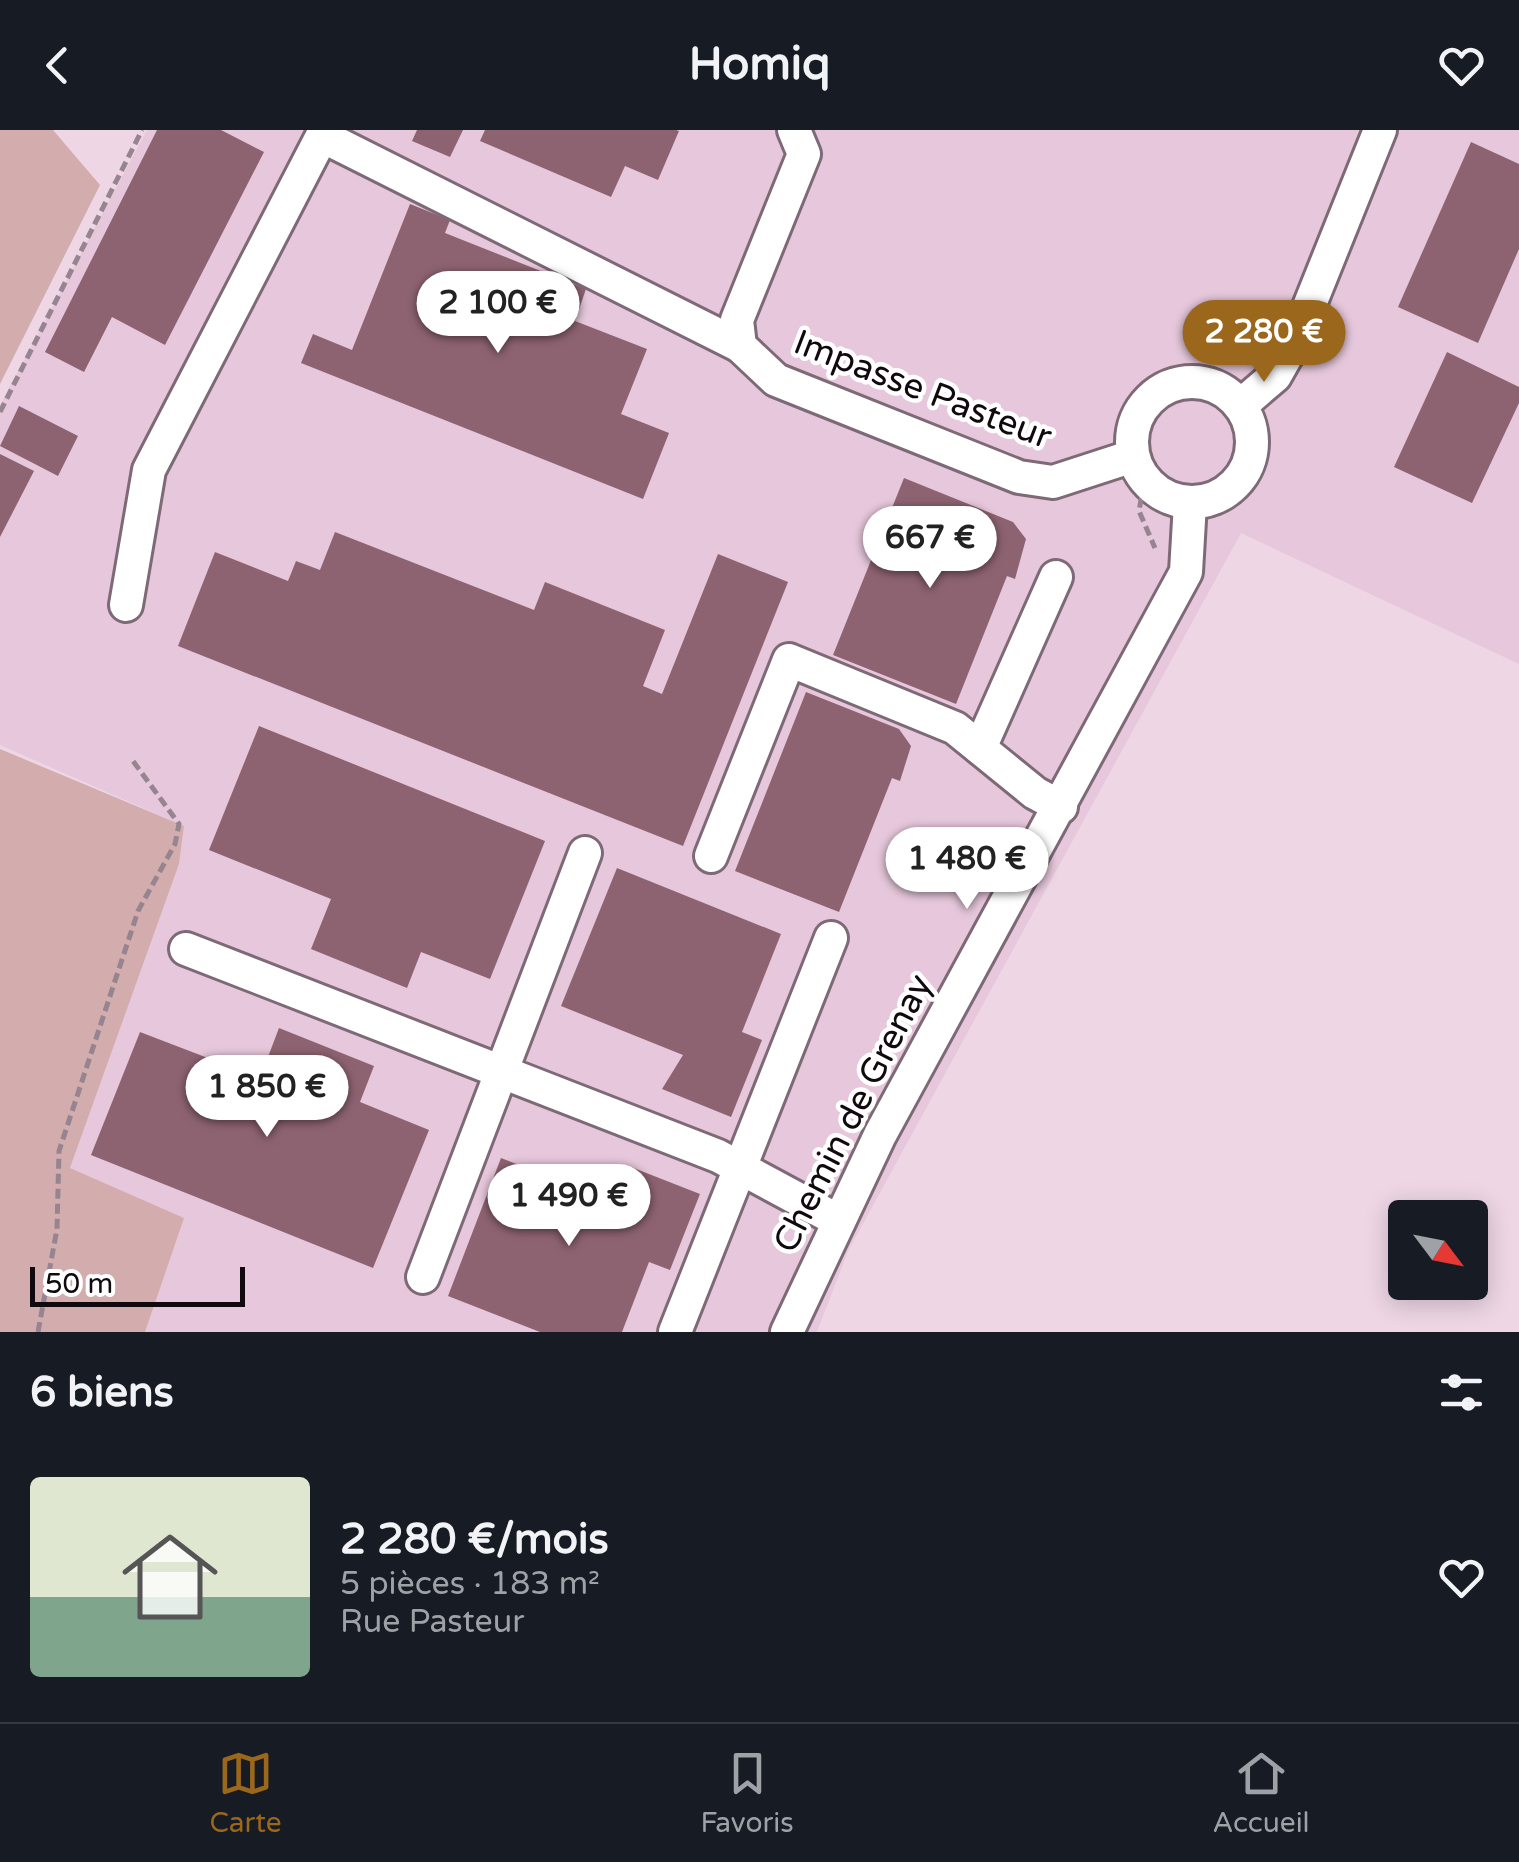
<!DOCTYPE html>
<html lang="fr">
<meta charset="utf-8">
<style>
body{margin:0;font-family:"Varela Round",sans-serif;background:#20242c;color:#f1f3f6;height:100vh;display:flex;flex-direction:column;font-size:38px;white-space:nowrap}
*{box-sizing:border-box;margin:0}
p{font-size:32px;color:#9ea1a6}
.icon{flex:none;width:55px;height:55px;fill:none;stroke:currentColor;stroke-width:2;stroke-linecap:round;stroke-linejoin:round}
.map{position:relative;height:1202px;overflow:hidden}
.side{display:flex;flex-direction:column;background:#171b24;flex:1}
.side>*{flex:none}
.needle{width:65px;rotate:122deg}
.fabs{position:absolute;left:1388px;top:1070px;display:grid;gap:20px}
.fabs a{display:grid;place-items:center;width:100px;height:100px;border-radius:10px;background:#171b24;box-shadow:0 5px 25px #0003;font-size:50px}
.scale{position:absolute;left:30px;bottom:25px;width:215px;box-sizing:border-box;padding-left:10px;border:5px solid #10090e;border-top:0;font-size:28px;line-height:35px;white-space:nowrap;color:#10090e;-webkit-text-stroke:8px #fff;paint-order:stroke}
.price{position:absolute;translate:-50% -85px;padding:0 22px;border-radius:35px;background:#fff;color:#222;font-size:32px;line-height:65px;filter:drop-shadow(0 2px 5px #0008)}
.price::after{content:'';position:absolute;left:50%;top:60px;width:30px;height:22px;margin-left:-15px;background:inherit;clip-path:polygon(0 0,100% 0,50% 100%)}
.price.selected{background:#9a671c;color:#fff}
ul{padding:0;list-style:none}
li{display:flex;align-items:center;gap:30px;height:250px;padding:0 30px}
li+li{border-top:2px solid #363941}
li span{display:grid;place-items:center;flex:none;width:280px;height:200px;border-radius:10px;color:#555}
li>.icon{margin-inline-start:auto}
span .icon{width:120px;height:120px;fill:#fffc;stroke-width:1}
li b{font-size:42px}
h2{display:flex;justify-content:space-between;align-items:center;height:120px;padding:0 30px;font-size:42px}
header{display:flex;justify-content:space-between;align-items:center;height:130px;padding:0 30px;background:#171b24;font-size:45px;font-weight:800}
.tabs{display:flex;justify-content:space-around;align-items:center;height:140px;border-top:2px solid #363941;background:#171b24;font-size:28px;color:#9ea1a6}
.tabs a{display:grid;justify-items:center;gap:5px}
.tabs .selected{color:#9a671c}
.map>svg:first-child{display:block}
.built{fill:#e6c7db}
.green{fill:#d3acad}
.building{fill:#8e6371}
.lines{fill:none;stroke-linecap:round;stroke-linejoin:round}
.minor-casing{stroke:#7e6977;stroke-width:38}
.path{stroke:#968590;stroke-width:5;stroke-dasharray:10 5;stroke-linecap:butt}
.minor{stroke:#fff;stroke-width:32}
.labels{text-anchor:middle;stroke-width:9;stroke-linejoin:round;paint-order:stroke}
.street-label{font-size:35px;fill:#10090e;stroke:#fff}
</style>
<header><svg class="icon" aria-label="back" viewBox="0 0 24 24"><path d="M15 5l-7 7 7 7"/></svg>Homiq<svg class="icon" aria-label="heart" viewBox="0 0 24 24"><path d="M12 20l-8-8c-3-5 5-10 8-4 3-6 11-1 8 4z"/></svg></header>
<div class="map">
<svg width="1519" height="1202" viewBox="0 0 1519 1202">
<rect width="100%" height="100%" fill="#eed6e5"/>
<polygon class="built" points="147,0 1519,0 1519,534 1241,403 848,1121 817,1202 145,1202 183,1088 70,1038 179,734 184,696 0,615 0,275"/>
<g class="green">
<polygon points="0,0 53,0 100,55 0,254"/>
<polygon points="0,619 184,696 179,734 70,1038 184,1088 145,1202 0,1202"/>
</g>
<g class="building">
<polygon points="157,0 221,0 264,22 165,215 112,187 84,242 45,222"/>
<polygon points="417,0 463,0 450,27 412,11"/>
<polygon points="485,0 676,0 679,1 658,50 625,36 611,67 480,11"/>
<polygon points="1471,12 1519,34 1519,119 1478,213 1398,177"/>
<polygon points="410,74 450,90 445,103 586,159 575,191 647,219 621,284 669,303 643,369 301,233 313,204 352,220"/>
<polygon points="1447,222 1519,257 1519,273 1472,373 1394,337"/>
<polygon points="19,276 78,306 58,346 0,316"/>
<polygon points="0,324 34,341 0,407"/>
<polygon points="904,348 1013,392 1026,409 1015,449 1007,446 956,574 833,525"/>
<polygon points="335,402 534,480 545,452 665,500 643,556 662,564 718,424 788,452 683,716 178,516 215,422 288,451 296,431 320,440"/>
<polygon points="806,562 899,599 911,616 900,651 892,648 839,782 735,741"/>
<polygon points="259,596 545,711 490,849 421,822 407,858 311,819 331,769 209,720"/>
<polygon points="617,738 781,804 742,902 762,910 731,987 662,959 683,925 561,876"/>
<polygon points="279,898 374,936 360,972 429,1000 373,1138 91,1025 140,902 260,948"/>
<polygon points="501,1028 622,1075 631,1037 700,1064 670,1140 649,1132 622,1202 540,1202 448,1166"/>
</g>
<g class="lines">
<defs>
<g id="minor">
<polyline points="794,0 804,24 737,190 740,216 776,250 1019,347 1053,352 1133,326"/>
<circle cx="1192" cy="312" r="60"/>
<polyline points="1240,276 1275,246 1296,209 1380,0"/>
<polyline points="126,475 149,340 322,6 740,216"/>
<polyline points="980,618 1056,447"/>
<polyline points="711,726 789,530 955,598 1035,663 1061,677"/>
<polyline points="186,819 718,1026 839,1091"/>
<polyline points="423,1147 585,723"/>
<polyline points="675,1202 831,808"/>
<polyline points="787,1202 880,1005 1186,442 1190,373"/>
</g>
</defs>
<use href="#minor" class="minor-casing"/>
<g class="path">
<polyline points="0,282 142,0"/>
<polyline points="1144,353 1139,381 1155,418"/>
<polyline points="38,1202 57,1099 59,1021 138,781 175,714 179,694 133,631"/>
</g>
<use href="#minor" class="minor"/>
</g>
<g class="labels">
<g class="street-label">
<text transform="translate(923 259) rotate(21)" y="12">Impasse Pasteur</text>
<text transform="translate(852 983) rotate(-63)" y="12">Chemin de Grenay</text>
</g>
</g>
</svg>
<div class="fabs">
<a><svg class="needle" viewBox="-14 -14 28 28"><path d="M0-13l5 13h-10z" fill="#e53935"/><path d="M0 13l5-13h-10z" fill="#9ea1a6"/></svg></a>
</div>
<div class="scale">50 m</div>
<b class="price" style="left:498px;top:226px">2 100 €</b>
<b class="price selected" style="left:1264px;top:255px">2 280 €</b>
<b class="price" style="left:930px;top:461px">667 €</b>
<b class="price" style="left:967px;top:782px">1 480 €</b>
<b class="price" style="left:267px;top:1010px">1 850 €</b>
<b class="price" style="left:569px;top:1119px">1 490 €</b>
</div>
<section class="side">
<h2>6 biens<svg class="icon" aria-label="filters" viewBox="0 0 24 24"><path d="M4 7h16M4 17h16"/><circle cx="9" cy="7" r="2"/><circle cx="15" cy="17" r="2"/></svg></h2>
<ul>
<li><span style="background:linear-gradient(#dfe7d0 60%,#7fa58c 0)"><svg class="icon" aria-label="home" viewBox="0 0 24 24"><path d="M3 11l9-7 9 7M6 9v11h12V9"/></svg></span><div><b>2 280 €/mois</b><p>5 pièces · 183 m²</p><p>Rue Pasteur</p></div><svg class="icon" aria-label="heart" viewBox="0 0 24 24"><path d="M12 20l-8-8c-3-5 5-10 8-4 3-6 11-1 8 4z"/></svg></li>
</ul>
</section>
<nav class="tabs">
<a class="selected"><svg class="icon" aria-label="map" viewBox="0 0 24 24"><path d="M3 6l6-2 6 2 6-2v14l-6 2-6-2-6 2zM9 4v14M15 6v14"/></svg>Carte</a>
<a><svg class="icon" aria-label="saved" viewBox="0 0 24 24"><path d="M7 4h10v16l-5-4-5 4z"/></svg>Favoris</a>
<a><svg class="icon" aria-label="home" viewBox="0 0 24 24"><path d="M3 11l9-7 9 7M6 9v11h12V9"/></svg>Accueil</a>
</nav>
